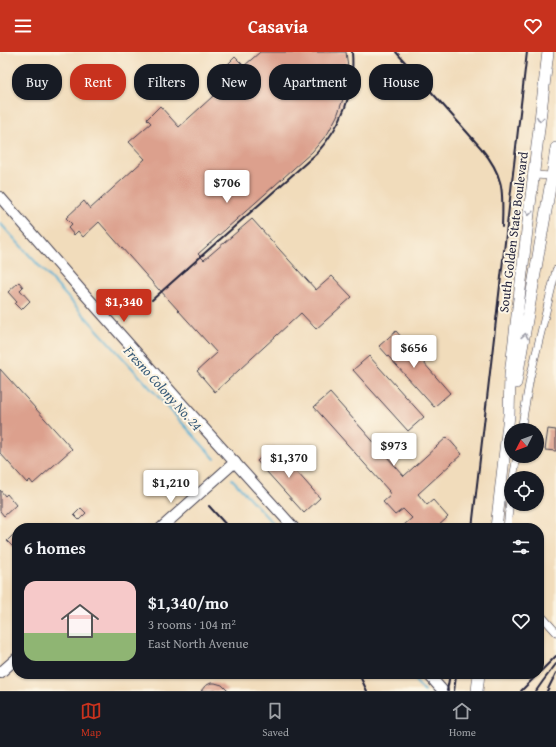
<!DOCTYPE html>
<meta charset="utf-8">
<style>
body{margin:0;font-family:"Gentium Book Plus",serif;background:#20242c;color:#f1f3f6;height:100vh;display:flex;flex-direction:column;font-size:15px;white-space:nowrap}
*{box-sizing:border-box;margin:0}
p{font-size:13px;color:#9ea1a6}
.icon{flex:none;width:22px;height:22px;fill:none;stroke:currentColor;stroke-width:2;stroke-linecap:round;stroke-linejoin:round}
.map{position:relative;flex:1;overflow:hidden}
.drawer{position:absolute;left:12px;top:471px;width:532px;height:156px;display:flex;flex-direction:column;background:#171b24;border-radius:16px;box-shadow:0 1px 3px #0004}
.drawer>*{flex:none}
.hud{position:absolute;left:12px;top:12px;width:532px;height:36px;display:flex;gap:8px}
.needle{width:26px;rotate:228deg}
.controls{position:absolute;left:504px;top:371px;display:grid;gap:8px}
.controls a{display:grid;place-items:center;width:40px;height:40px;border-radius:50%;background:#171b24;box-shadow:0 1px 3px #0004;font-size:20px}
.price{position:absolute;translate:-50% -34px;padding:0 9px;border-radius:4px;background:#fff;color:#222;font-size:13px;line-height:26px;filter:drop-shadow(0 1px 2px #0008)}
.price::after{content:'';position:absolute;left:50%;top:24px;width:12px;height:9px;margin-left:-6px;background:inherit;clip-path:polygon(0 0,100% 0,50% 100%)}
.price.current{background:#c8321e;color:#fff}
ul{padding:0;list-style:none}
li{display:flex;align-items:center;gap:12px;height:100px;padding:0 12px}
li+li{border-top:1px solid #363941}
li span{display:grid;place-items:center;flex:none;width:112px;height:80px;border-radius:12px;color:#555}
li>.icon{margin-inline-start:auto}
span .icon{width:48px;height:48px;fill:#fffc;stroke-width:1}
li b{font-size:17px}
h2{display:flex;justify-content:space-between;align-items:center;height:48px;padding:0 12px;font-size:17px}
.pill{padding:0 14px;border-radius:16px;background:#171b24;box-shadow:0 1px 3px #0004;font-size:14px;line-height:36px}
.pill.current{background:#c8321e;color:#fff}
header{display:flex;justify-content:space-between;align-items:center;height:52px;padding:0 12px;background:#c8321e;color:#fff;font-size:18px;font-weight:800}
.menu{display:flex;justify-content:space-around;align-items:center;height:56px;border-top:1px solid #363941;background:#171b24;font-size:11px;color:#9ea1a6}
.menu a{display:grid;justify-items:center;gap:2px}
.menu .current{color:#c8321e}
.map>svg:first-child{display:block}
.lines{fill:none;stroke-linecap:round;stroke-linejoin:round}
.stream{stroke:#56aed3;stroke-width:2}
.building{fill:#dca08d}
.street-casing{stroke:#413e4e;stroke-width:8}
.secondary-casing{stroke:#413e4e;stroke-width:12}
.primary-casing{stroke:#413e4e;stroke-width:12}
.street{stroke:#fff;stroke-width:7}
.secondary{stroke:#fff;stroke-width:10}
.primary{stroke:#fff;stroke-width:11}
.rail{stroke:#22223b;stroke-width:2}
.oneway{stroke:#9c9ca7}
.labels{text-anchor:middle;stroke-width:4;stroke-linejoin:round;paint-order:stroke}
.street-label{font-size:13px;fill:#22223b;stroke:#fcf5e5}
.water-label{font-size:14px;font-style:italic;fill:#375a78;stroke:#fcf5e5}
</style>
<header><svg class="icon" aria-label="menu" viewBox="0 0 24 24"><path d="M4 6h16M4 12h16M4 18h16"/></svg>Casavia<svg class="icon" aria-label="heart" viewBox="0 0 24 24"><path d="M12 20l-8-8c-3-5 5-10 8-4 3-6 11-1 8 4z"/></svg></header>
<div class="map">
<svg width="556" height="639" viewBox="0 0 556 639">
<rect width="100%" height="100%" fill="#fcf5e5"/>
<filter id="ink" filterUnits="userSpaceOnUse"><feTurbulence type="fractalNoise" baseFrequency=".025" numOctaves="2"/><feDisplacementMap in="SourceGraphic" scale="8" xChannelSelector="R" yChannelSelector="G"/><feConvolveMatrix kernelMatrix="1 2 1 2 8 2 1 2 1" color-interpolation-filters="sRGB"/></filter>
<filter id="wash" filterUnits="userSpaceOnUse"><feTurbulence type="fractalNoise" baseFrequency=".012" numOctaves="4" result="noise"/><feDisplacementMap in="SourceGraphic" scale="16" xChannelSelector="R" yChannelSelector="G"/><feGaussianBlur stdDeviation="0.9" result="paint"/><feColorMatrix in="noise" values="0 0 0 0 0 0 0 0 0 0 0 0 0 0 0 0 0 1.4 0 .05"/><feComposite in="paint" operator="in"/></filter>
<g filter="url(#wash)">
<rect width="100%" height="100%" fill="#f1dcbb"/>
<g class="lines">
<g class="stream">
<polyline points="0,171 215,407"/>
<polyline points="232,427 277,476"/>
<polyline points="409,622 424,639"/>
</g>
</g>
<g id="blocks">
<g class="building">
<polygon points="260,0 346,0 348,15 346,35 342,50 337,64 328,81 312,100 198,202 204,208 252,167 316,238 332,224 352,245 316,277 301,261 215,340 197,319 217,301 159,237 159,238 99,170 83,185 78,179 74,183 68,176 72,172 66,166 84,149 90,157 145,107 129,90 151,71 147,67 160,54 179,75 234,25 225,15 235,5 244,14"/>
<polygon points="19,230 23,235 20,238 30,249 21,258 15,252 17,250 8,240"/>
<polygon points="396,279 450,341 434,355 379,294"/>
<polygon points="369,304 424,365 408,379 353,318"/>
<polygon points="0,317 72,397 33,432 30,428 27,431 0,401"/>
<polygon points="330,341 404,424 447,385 462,402 418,442 427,453 433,448 448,465 436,476 407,476 404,473 412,466 403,457 395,463 383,450 391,443 388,439 389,439 314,355"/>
<polygon points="548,377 556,378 556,399 545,398"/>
<polygon points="274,394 320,446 304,461 257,409"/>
<polygon points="0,438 5,444 7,442 16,453 4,464 0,459"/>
<polygon points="81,456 86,461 79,468 74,463"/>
<polygon points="17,479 17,499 7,489"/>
<polygon points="211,631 215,631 222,633 228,639 201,639 205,634"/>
</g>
</g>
</g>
<g filter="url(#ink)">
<use href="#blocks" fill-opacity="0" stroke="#413e4e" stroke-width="1"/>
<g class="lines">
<defs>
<g id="street">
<polyline points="534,123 552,124 555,122"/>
<polyline points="521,378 530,326 556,218"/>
<polyline points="513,426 517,404"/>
<polyline points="507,476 511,439"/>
<polyline points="539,561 556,580"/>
</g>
<g id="secondary">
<polyline points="0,145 80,237 183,353 294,476"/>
<polyline points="161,476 235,410"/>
<polyline points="0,621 17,606"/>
<polyline points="428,622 443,639"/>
</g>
<g id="primary">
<polyline points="516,331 552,124 556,96"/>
<polyline points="496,476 509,363 510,323 548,0"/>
<polyline points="477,639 479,622"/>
</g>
</defs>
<use href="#street" class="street-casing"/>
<use href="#secondary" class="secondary-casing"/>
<use href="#primary" class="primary-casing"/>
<use href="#street" class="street"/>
<use href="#secondary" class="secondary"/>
<use href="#primary" class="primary"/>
<g class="rail">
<path d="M396 0 481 96C505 125 503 140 502 175"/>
<path d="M152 248 316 102C343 72 355 40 352 0"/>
<polyline points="209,454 229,476"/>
<polyline points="472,476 527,0"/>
<polyline points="539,621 556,604"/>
<polyline points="359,622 367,639"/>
<polyline points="447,639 450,622"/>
<polyline points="454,639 456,624"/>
<polyline points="521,639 538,622"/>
<polyline points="536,639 543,629 556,612"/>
<polyline points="547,639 556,621"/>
</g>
</g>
<defs><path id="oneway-chevron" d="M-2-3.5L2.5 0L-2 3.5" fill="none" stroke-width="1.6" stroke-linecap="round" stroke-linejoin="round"/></defs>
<g class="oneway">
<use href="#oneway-chevron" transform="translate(540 67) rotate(97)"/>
<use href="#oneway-chevron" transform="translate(529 161) rotate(97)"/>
<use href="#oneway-chevron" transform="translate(525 284) rotate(-80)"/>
</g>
</g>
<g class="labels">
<g class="street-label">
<text transform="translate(513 180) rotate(-83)" y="5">South Golden State Boulevard</text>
</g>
<g class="water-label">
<text transform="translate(163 336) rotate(48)" y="5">Fresno Colony No. 24</text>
</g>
</g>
</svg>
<div class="controls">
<a><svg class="needle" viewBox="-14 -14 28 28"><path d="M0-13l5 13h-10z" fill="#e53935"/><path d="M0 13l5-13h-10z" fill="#9ea1a6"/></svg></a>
<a><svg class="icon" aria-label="locate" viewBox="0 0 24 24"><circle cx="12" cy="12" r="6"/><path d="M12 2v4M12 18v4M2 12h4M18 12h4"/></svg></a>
</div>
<b class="price" style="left:227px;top:152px">$706</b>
<b class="price current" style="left:124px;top:271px">$1,340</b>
<b class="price" style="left:414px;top:317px">$656</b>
<b class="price" style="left:394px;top:415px">$973</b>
<b class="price" style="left:289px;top:427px">$1,370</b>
<b class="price" style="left:171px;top:452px">$1,210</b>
<div class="hud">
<a class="pill">Buy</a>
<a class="pill current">Rent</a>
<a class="pill">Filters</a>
<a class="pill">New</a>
<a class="pill">Apartment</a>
<a class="pill">House</a>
</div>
<section class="drawer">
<h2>6 homes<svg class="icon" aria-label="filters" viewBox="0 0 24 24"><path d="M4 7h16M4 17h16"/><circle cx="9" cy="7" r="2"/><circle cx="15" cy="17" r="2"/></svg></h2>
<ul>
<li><span style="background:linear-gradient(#f6c9c9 65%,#8fb573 0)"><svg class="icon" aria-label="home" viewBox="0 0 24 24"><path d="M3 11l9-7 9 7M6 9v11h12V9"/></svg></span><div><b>$1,340/mo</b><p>3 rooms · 104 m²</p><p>East North Avenue</p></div><svg class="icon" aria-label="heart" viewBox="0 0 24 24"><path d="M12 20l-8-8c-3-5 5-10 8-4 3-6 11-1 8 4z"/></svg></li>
</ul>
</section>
</div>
<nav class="menu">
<a class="current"><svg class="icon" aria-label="map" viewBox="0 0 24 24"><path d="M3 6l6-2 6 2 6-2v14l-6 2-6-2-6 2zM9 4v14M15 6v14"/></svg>Map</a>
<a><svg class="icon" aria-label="saved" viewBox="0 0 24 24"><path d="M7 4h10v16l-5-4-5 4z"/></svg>Saved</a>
<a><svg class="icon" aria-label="home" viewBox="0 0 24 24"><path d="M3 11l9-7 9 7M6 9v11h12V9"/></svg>Home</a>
</nav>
